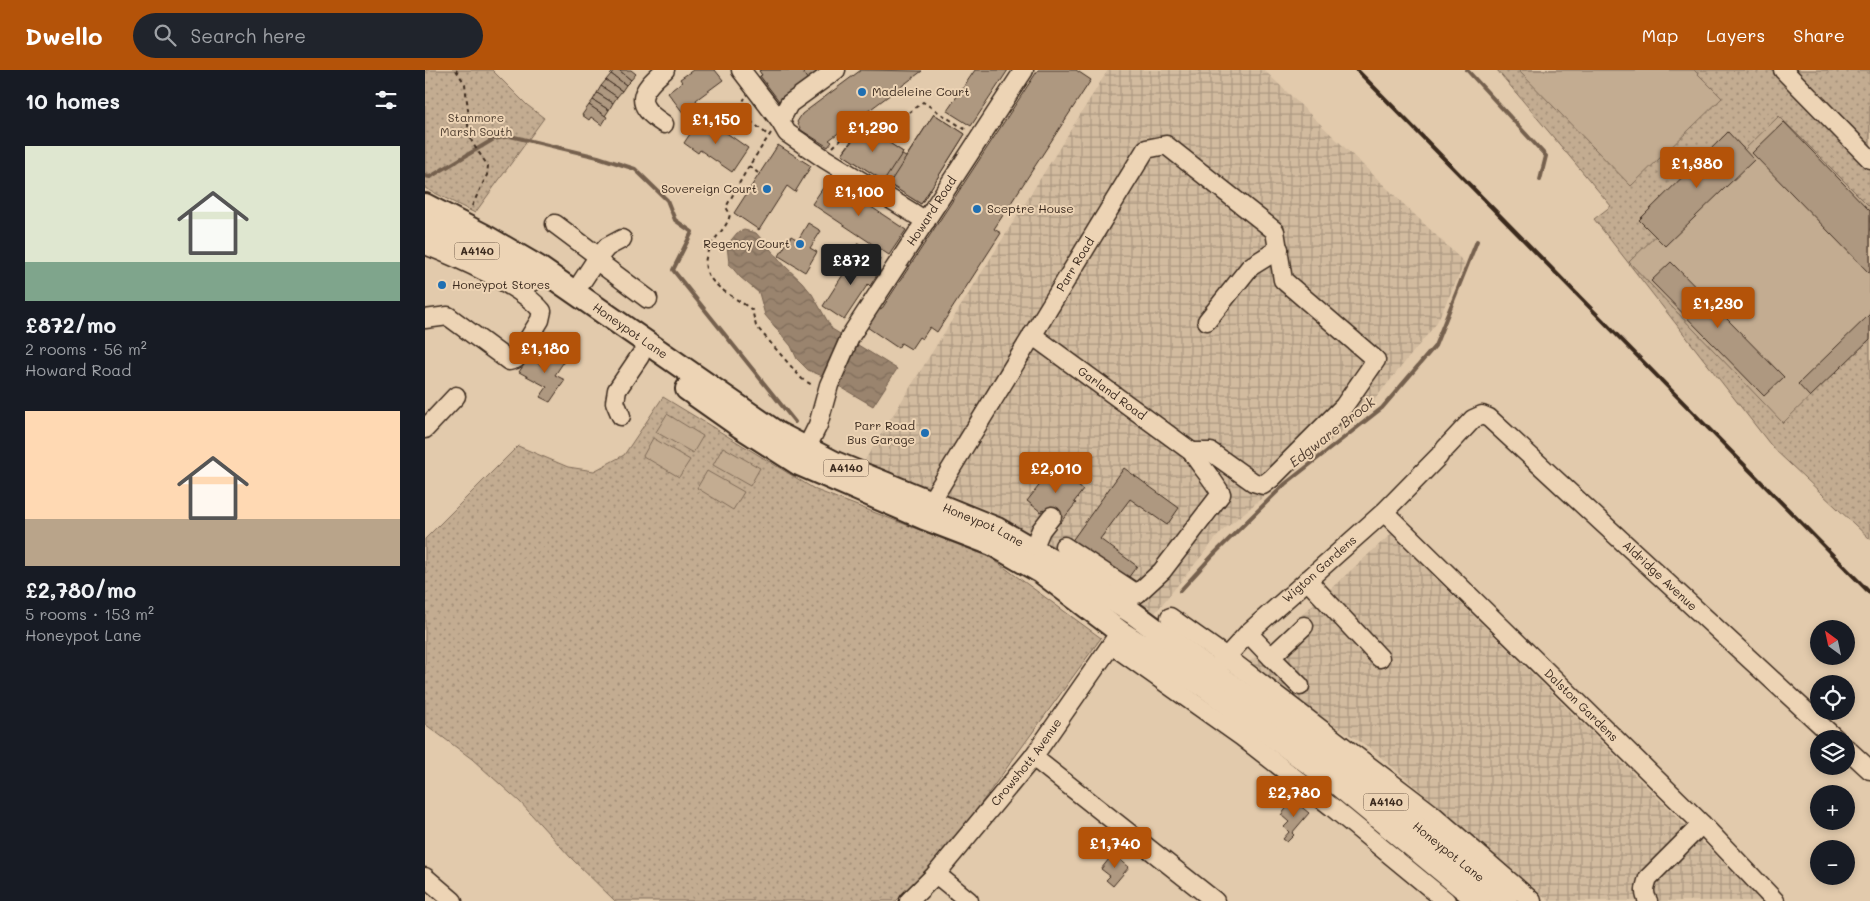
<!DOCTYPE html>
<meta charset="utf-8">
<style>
body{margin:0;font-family:Mali,sans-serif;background:#20242c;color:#f1f3f6;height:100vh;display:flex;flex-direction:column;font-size:19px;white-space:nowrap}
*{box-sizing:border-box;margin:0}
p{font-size:16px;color:#9ea1a6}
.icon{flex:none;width:28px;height:28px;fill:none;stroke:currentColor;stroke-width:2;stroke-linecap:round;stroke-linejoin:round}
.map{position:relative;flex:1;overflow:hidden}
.sheet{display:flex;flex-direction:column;background:#171b24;width:425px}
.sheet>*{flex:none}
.needle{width:32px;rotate:327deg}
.tools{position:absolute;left:1385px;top:550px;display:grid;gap:10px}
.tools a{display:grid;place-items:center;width:45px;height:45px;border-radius:50%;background:#171b24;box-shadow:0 2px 8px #0003;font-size:25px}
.price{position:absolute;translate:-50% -42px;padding:0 11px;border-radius:5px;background:#b45309;color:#fff;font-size:16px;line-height:32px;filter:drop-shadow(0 1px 2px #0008)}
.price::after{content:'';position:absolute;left:50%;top:30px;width:15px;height:11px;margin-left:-8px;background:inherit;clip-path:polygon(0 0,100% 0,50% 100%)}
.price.current{background:#222;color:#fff}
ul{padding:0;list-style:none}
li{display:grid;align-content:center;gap:10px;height:265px;padding:0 25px}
li span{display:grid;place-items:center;height:155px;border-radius:0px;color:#555}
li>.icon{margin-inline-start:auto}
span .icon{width:90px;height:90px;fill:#fffc;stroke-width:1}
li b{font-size:21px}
h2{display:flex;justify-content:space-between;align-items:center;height:60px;padding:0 25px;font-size:21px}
header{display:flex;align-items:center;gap:30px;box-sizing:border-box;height:70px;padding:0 25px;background:#b45309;color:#fff}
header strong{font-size:24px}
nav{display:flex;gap:28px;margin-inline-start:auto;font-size:18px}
.search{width:350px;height:45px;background:#20242c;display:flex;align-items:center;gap:12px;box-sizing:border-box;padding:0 18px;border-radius:28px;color:#9ea1a6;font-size:19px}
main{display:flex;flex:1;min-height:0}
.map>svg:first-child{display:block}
.industrial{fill:url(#industrial-grid)}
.park{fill:url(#park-dots);stroke:#7f6b58}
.garden{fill:#c3ac91;stroke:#7f6b58}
.water{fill:url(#water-waves);stroke:#74604e}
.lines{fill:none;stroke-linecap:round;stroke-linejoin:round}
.stream{stroke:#74604e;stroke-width:4}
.building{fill:#ae9880;stroke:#3b2a1e}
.minor-casing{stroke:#3b2a1e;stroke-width:21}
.major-casing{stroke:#3b2a1e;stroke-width:26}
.path{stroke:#3b2a1e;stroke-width:2;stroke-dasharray:4 4;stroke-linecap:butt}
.minor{stroke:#edd4b5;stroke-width:18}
.major{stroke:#edd4b5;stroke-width:22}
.rail{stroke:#3b2a1e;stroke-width:4}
.poi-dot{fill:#1f6fb2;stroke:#edd4b5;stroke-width:2}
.labels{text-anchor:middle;stroke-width:4;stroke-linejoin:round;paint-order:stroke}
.shield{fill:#edd4b5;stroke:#705d4b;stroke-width:1}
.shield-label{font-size:11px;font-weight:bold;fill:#3b2a1e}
.poi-label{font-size:12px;fill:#3b2a1e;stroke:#edd4b5;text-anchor:start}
.park-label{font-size:12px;fill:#4f3e2f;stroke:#edd4b5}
.street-label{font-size:12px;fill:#3b2a1e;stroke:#edd4b5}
.water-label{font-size:14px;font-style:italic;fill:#534032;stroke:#edd4b5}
</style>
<header>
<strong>Dwello</strong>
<div class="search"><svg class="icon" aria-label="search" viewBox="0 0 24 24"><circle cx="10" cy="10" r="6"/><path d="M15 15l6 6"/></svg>Search here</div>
<nav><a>Map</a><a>Layers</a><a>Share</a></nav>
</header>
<main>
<section class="sheet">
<h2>10 homes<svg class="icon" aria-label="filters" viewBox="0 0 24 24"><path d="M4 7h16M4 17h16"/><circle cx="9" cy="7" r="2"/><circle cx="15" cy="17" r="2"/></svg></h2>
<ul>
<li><span style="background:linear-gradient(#dfe7d0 75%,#7fa58c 0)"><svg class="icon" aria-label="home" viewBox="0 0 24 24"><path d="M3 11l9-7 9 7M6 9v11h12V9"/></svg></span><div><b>£872/mo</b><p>2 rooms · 56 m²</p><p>Howard Road</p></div></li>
<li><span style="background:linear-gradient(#ffd9b3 70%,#b9a48a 0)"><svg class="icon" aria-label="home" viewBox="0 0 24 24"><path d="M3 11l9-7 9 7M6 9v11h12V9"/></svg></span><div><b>£2,780/mo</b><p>5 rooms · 153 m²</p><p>Honeypot Lane</p></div></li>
</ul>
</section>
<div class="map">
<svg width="1445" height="831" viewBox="0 0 1445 831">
<defs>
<pattern id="industrial-grid" width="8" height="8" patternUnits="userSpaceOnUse" patternTransform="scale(1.25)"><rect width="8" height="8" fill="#d2bb9f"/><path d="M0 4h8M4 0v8" fill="none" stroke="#ac9881"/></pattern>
<pattern id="park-dots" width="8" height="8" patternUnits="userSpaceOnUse" patternTransform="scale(1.25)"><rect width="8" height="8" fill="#c3ac91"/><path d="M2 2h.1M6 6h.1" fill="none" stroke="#a08c76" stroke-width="1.8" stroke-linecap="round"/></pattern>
<pattern id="water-waves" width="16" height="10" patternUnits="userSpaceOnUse" patternTransform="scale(1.25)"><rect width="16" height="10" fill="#9a846e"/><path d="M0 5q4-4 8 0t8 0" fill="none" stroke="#7f6c5a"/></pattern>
</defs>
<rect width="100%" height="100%" fill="#e2caac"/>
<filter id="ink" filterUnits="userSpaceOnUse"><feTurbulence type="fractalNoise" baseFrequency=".02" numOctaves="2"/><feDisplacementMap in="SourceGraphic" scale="10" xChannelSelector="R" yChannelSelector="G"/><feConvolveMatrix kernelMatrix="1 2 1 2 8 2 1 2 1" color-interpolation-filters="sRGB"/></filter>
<g filter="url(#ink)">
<g class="industrial">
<polygon points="683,0 839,0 1040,193 1011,254 936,346 796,462 730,543 563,440 438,393"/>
<polygon points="966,464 1337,831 1124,831 945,678 819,597"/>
</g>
<g class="park">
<polygon points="2,0 67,0 102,35 119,48 50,143 0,118 0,1"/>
<polygon points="1072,0 1445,0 1445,469 1348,378 1169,149 1186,136"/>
<polygon points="238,327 391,420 565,487 676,568 515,790 471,831 190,831 146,788 95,732 47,689 0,654 0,469 93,376 143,397 169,401 199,385"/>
</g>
<g class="garden">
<polygon points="1093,0 1269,0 1297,28 1206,116"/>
<polygon points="1354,46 1445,137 1445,268 1358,353 1204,192"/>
<polygon points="242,344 278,366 268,383 231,362"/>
<polygon points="228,368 265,390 254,407 218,386"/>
<polygon points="298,377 335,398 325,416 288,395"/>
<polygon points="282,401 319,422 308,440 272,418"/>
</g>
<polygon class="water" points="319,160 331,163 361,197 377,212 387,224 407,259 472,299 448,336 395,305 383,300 372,289 366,276 340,245 334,223 315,207 304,194 302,175 312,163"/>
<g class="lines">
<g class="stream">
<polyline points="1042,0 1121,86 1115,110"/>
<polyline points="0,106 5,107 69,69 85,66 173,87 210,99 242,130 250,150 267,162 248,200 370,352"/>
<polyline points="755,521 788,485 860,414 957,338 1010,276 1052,171"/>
</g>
</g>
<g class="building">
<polygon points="189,0 194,0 206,10 201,15 186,4"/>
<polygon points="194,0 206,0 211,4 206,10"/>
<polygon points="268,0 290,0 298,10 271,30 273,34 259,44 243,23 257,12 255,9"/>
<polygon points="334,0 390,0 392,3 351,34 332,9 337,5"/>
<polygon points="336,0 376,0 383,10 354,31 335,6 337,5 334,1"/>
<polygon points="436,0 497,1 404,70 407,72 403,77 376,60 372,52 377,44"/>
<polygon points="550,0 583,0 546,56 522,41"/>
<polygon points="613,0 651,0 666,10 569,159 576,163 512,262 505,257 497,269 494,267 486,279 476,273 473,278 442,257 454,239 456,240"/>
<polygon points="186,4 201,15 197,21 181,10"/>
<polygon points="181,10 197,21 192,27 176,16"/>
<polygon points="176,16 192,27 188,33 172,23"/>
<polygon points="172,23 188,33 184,40 168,30"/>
<polygon points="168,30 184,40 180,46 164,35"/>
<polygon points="164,35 182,47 177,55 166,47 164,50 157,45"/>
<polygon points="509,44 540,64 496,134 464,114 465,112 460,109 459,111 417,84 437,55 478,82 477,85 481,87"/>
<polygon points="509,44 540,64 496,134 464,114"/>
<polygon points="275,49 291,59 293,57 323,78 307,102 275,80 273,83 259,73"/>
<polygon points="1359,52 1445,141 1445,204 1327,83"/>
<polygon points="439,56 478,82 459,111 417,84"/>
<polygon points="1303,62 1329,90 1240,176 1214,150"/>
<polygon points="353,75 386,96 370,122 362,116 334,160 309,143"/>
<polygon points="404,109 481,160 464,185 387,134"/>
<polygon points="383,153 396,161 385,178 392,182 380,202 354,186 366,166 373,170"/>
<polygon points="429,183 455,200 445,216 443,214 419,250 398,236 421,200 419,199"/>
<polygon points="1246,192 1359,307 1339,326 1226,211"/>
<polygon points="1445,244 1445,269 1385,327 1373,314"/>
<polygon points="127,282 140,290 130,305 140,310 125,332 115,327 122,317 94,302 104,287 117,296"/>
<polygon points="632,393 646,404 643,408 658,420 649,432 651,433 635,453 618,439 616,442 602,431"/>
<polygon points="699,398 754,438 742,455 705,429 675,469 712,496 700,512 646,472"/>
<polygon points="868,730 884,743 867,763 869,765 862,772 858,769 864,762 859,757 864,752 856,745"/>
<polygon points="688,784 704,797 688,816 681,810 685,806 676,799"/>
</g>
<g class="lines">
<defs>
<g id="minor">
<polyline points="316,0 355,51 362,63 400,89 501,151"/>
<polyline points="1358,0 1445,89"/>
<polyline points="355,51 364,34 411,0"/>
<path d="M239 54C208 34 214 22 240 0"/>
<polyline points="130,154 174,187"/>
<path d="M0 175C33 188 95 215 117 241L115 250 91 289 84 291 23 246 0 249"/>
<polyline points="171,190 223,229"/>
<polyline points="150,222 171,190 182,177 197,169"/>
<polyline points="782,251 825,197 854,179"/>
<path id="s1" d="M607 265 767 382C776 397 788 409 796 424L737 501 712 524 639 476"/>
<polyline points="196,346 190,332 192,320 215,286"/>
<polyline points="0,359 31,326"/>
<path id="s2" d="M1020 379 1048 349 1057 345 1064 348 1411 669"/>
<path id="s3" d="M376 389 393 355 404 315 426 265 599 0"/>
<path id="s4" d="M959 442 1277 754 1350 831"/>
<path id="s5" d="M501 443 505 433 721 79 741 75 850 161 858 210 951 290 919 336 847 408 838 415 828 412 786 382H767"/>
<polyline points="608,479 616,460 627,446"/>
<polyline points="882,510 955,588"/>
<polyline points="745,547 800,586 1007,744 1107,831"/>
<polyline points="823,563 846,587 879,556"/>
<polyline points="687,575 817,667 907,737 1021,831"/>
<polyline points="846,587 875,616"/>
<path id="s6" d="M794 595 823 563 959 442 1014 386"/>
<polyline points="1421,678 1445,700"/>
<polyline points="608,687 790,831"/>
<polyline points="511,804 544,831"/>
<polyline points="0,807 28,831"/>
<path id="s7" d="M484 831 511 804 608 687 693 565"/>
<path d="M1223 831C1218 823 1220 817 1223 808L1277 754"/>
</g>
<g id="major">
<path id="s8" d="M0 135 58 165 113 197 352 363 410 393 572 459 629 492 708 543 920 699 1052 805 1081 831"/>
<polyline points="0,154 106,210"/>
<polyline points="262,319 316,357 374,394 499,448 567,474 616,502 695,562 779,616 911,713 1054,831"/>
</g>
</defs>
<use href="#minor" class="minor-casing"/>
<use href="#major" class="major-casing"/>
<g class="path">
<polyline points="31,0 40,14 43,40 43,63 48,74 63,96 62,105 45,140"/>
<polyline points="313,41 344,66"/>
<polyline points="302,58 320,28"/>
<path d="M346 63 324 96 301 137 305 144C303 157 291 165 285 177 267 211 306 223 327 240L331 256 377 309 389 316"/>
<polyline points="408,77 425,60 438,51 456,63 498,32 541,60"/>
<polyline points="324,96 333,103"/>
<polyline points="432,174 457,191"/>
</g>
<use href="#minor" class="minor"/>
<use href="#major" class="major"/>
<polyline class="rail" points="932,0 1445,523"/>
</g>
</g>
<g class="poi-dot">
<circle cx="437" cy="22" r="5"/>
<circle cx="342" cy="119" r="5"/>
<circle cx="552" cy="139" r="5"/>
<circle cx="375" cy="174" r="5"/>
<circle cx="17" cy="215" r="5"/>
<circle cx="500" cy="363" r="5"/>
</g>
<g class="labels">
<g class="shield">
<rect x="29.5" y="172.5" width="45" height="17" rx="4"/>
<rect x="398.5" y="389.5" width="45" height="17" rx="4"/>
<rect x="938.5" y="723.5" width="45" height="17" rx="4"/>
</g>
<g class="shield-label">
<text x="52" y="185">A4140</text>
<text x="421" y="402">A4140</text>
<text x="961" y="736">A4140</text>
</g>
<g class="poi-label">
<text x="447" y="26">Madeleine Court</text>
<text x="332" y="123" text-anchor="end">Sovereign Court</text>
<text x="562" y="143">Sceptre House</text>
<text x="365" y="178" text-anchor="end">Regency Court</text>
<text x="27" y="219">Honeypot Stores</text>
<text x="490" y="360" text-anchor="end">Parr Road<tspan x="490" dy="14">Bus Garage</tspan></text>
</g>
<g class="park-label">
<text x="51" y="52">Stanmore<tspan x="51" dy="14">Marsh South</tspan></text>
</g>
<g class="street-label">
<text dy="4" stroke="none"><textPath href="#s3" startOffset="282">Howard Road</textPath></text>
<text dy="4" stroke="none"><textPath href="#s5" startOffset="290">Parr Road</textPath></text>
<text dy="4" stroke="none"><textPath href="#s8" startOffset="241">Honeypot Lane</textPath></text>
<text dy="4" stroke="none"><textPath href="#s1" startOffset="99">Garland Road</textPath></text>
<text dy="4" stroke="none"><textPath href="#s8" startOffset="646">Honeypot Lane</textPath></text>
<text dy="4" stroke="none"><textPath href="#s6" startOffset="139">Wigton Gardens</textPath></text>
<text dy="4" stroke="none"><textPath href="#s2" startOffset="291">Aldridge Avenue</textPath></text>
<text dy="4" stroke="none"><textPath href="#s4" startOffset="276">Dalston Gardens</textPath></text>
<text dy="4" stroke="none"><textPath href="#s7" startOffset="182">Crowshott Avenue</textPath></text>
<text dy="4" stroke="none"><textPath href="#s8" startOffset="1216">Honeypot Lane</textPath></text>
</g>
<g class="water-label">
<text transform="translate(907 362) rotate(-38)" y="5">Edgware Brook</text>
</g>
</g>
</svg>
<div class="tools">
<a><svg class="needle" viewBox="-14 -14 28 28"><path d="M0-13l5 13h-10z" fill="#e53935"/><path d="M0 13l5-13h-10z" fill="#9ea1a6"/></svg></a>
<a><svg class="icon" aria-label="locate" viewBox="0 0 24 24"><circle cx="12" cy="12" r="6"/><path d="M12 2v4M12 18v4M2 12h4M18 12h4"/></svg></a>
<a><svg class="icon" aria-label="layers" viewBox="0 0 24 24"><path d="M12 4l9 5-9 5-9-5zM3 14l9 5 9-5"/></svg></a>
<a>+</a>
<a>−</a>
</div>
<b class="price" style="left:291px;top:75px">£1,150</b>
<b class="price" style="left:448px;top:83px">£1,290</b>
<b class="price" style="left:1272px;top:119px">£1,380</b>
<b class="price" style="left:434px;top:147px">£1,100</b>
<b class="price current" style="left:426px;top:216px">£872</b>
<b class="price" style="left:1293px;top:259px">£1,230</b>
<b class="price" style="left:120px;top:304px">£1,180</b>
<b class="price" style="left:631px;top:424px">£2,010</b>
<b class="price" style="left:869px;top:748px">£2,780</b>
<b class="price" style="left:690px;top:799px">£1,740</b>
</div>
</main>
